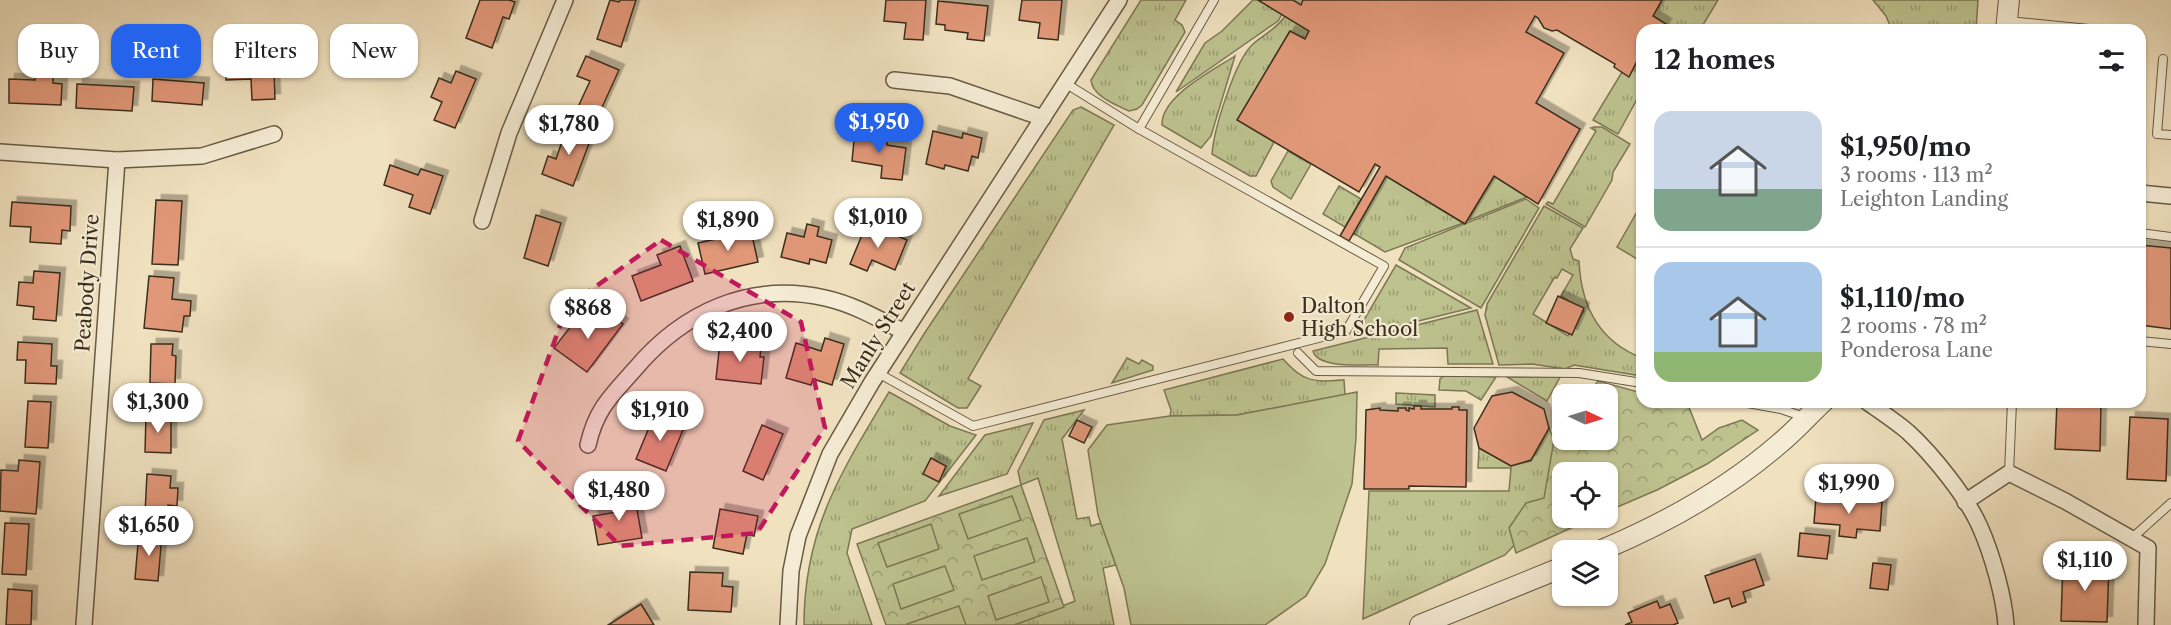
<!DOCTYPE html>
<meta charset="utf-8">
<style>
body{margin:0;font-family:"Libre Caslon Text",serif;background:#f2f2f2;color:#202124;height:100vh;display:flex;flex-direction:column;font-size:22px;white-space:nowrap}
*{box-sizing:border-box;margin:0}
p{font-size:20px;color:#757577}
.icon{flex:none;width:33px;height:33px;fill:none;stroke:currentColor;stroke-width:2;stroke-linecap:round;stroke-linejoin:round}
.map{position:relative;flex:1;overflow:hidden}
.side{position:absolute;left:1636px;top:24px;width:510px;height:384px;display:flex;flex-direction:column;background:#fff;border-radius:18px;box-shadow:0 2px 4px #0004}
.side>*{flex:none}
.top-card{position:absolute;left:18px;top:24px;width:570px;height:54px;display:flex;gap:12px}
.needle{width:39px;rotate:94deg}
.buttons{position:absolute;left:1552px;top:384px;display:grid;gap:12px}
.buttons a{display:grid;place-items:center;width:66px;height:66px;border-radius:12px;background:#fff;box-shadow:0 2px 4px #0004;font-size:30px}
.price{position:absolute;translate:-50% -51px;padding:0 14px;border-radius:21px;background:#fff;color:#222;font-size:20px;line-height:39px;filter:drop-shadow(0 2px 3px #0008)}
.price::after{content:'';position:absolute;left:50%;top:36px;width:18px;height:14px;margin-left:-9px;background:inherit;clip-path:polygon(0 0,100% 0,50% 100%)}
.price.on{background:#2563eb;color:#fff}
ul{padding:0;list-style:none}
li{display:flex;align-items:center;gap:18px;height:150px;padding:0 18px}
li+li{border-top:2px solid #e0e0e0}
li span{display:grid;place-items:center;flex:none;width:168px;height:120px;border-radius:18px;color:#555}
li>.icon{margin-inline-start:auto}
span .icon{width:72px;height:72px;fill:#fffc;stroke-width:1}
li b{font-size:26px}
h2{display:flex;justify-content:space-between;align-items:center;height:72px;padding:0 18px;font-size:26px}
.tag{padding:0 21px;border-radius:18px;background:#fff;box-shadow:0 2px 4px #0004;font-size:21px;line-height:54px}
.tag.on{background:#2563eb;color:#fff}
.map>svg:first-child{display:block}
.grass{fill:url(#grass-tufts);stroke:#7c7855;stroke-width:1.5;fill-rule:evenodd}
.forest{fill:url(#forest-crowns);stroke:#7c7855;stroke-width:1.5}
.pitch{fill:#bdc28f;stroke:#7c7855;stroke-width:1.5}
.building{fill:#e19879;stroke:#3b2e1b;stroke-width:1.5;filter:url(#shadow)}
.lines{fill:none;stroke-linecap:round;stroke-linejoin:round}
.service-casing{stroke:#685b44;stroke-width:10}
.minor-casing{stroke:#685b44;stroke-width:18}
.tertiary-casing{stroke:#685b44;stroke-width:22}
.service{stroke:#f5ecd5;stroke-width:8}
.minor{stroke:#f5ecd5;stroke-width:15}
.tertiary{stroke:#f5ecd5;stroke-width:20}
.marked{fill:#c2185b;fill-opacity:0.2;stroke:#c2185b;stroke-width:4.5;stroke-dasharray:12 8;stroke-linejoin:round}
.poi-dot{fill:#8f2418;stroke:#f5ecd5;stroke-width:2}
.labels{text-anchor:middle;stroke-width:4.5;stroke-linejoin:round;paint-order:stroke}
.street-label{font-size:20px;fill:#3b2e1b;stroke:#f5ecd5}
.poi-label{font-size:20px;fill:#3b2e1b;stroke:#f5ecd5;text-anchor:start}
</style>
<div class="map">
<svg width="2171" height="625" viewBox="0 0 2171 625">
<defs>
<pattern id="grass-tufts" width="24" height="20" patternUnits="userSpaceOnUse" patternTransform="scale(1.5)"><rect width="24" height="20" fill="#bdc28f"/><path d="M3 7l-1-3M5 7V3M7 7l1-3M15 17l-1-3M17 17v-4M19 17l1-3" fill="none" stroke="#9b9e74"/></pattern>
<pattern id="forest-crowns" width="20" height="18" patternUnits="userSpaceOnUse" patternTransform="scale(1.5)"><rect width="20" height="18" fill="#bdc28f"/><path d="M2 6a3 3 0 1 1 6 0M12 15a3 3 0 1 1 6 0" fill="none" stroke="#9b9e74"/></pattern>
<filter id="shadow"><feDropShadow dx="5.5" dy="-5.5" stdDeviation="0" flood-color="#0004"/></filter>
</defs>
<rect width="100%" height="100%" fill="#f0e1bf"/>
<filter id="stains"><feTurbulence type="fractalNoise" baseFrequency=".00333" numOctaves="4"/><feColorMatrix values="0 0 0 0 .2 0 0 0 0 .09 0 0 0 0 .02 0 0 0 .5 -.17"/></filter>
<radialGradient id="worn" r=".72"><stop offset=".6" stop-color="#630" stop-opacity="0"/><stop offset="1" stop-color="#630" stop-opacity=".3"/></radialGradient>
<g class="grass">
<path d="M1141 0H1186L1175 20 1182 25 1185 32 1142 105 1137 109 1129 111C1116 105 1092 96 1091 80Z"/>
<polygon points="1253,0 1258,0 1282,14 1278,21 1176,92 1205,43 1222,31"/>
<polygon points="1662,0 1718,0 1700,30 1663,30 1666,24 1653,16"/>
<polygon points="1873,0 1978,0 1976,30 1892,30 1886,16"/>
<path d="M1285 16 1309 31 1305 39 1290 31 1238 120 1274 142 1256 176H1250L1212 154C1214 129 1235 60 1253 44 1264 34 1277 29 1285 16Z"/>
<polygon points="1642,51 1642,90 1618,134 1593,120 1622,72 1629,76"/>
<path d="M1235 56 1211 136 1201 148 1162 125C1161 96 1214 70 1235 56Z"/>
<polygon points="1081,107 1114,125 968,379 981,386 967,408 958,408 900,373 924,334 1073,110"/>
<polygon points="1594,127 1602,127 1630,144 1613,172 1612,180 1585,227 1546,204 1548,202 1553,204 1596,131 1591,128"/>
<polygon points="1288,151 1311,164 1291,199 1273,187 1271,181"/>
<polygon points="1386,176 1463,223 1385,252 1353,233"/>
<polygon points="1494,176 1527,197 1467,221"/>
<polygon points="1339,186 1361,199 1345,227 1323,214"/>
<polygon points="1526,199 1539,208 1481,308 1399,260 1405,248"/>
<path d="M1544 206 1583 228 1570 249 1573 259 1579 261C1581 306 1598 341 1642 358V376L1574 365 1565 369 1532 364 1499 365 1485 315 1487 304ZM1562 269 1573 275 1561 296 1584 311 1568 336 1533 314 1554 278H1557Z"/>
<polygon points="1396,265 1471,308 1354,337"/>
<path d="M1477 310 1493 364H1448L1447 348 1379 349 1378 365C1362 364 1318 369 1313 351Z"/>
<polygon points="1127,358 1139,364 1142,360 1153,366 1153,370 1112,383"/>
<path d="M1283 359C1304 383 1314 382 1344 380L1345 395 1237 415 1170 416 1171 410 1164 390Z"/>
<polygon points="1445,375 1496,377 1481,400 1466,391 1439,390 1440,379"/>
<polygon points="1507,377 1560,377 1547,401"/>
<path d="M889 392 950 426 976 435 925 501 852 529 847 553 872 625H804C804 528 842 471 889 392Z"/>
<polygon points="1396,393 1435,395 1435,407 1396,404"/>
<polygon points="1084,410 1062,439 1077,519 1089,517 1091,526 1101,523 1116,565 1103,568 1114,625 1014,625 1075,601 1038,478 1021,485 1018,471 1044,420"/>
<polygon points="1033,423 1007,474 939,496 985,435"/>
<polygon points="1549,428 1554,440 1553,504 1505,555 1363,619 1369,491 1509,491 1511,468 1478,468 1479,448 1511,466 1531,461"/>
</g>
<g class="forest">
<polygon points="1598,381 1642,393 1642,402 1676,402 1688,405 1702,440 1719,428 1742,420 1758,430 1707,464 1657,490 1608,511 1608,472 1563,472 1563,518 1593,518 1516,553 1509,528 1526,503 1544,498 1554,440 1563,428 1563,440 1608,440 1608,394 1588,394"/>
<polygon points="1021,485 1064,607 1014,625 886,625 857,544"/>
</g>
<g class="pitch">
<polygon points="1642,203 1642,262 1617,247"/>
<polygon points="1357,392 1356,438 1352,484 1325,564 1306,596 1265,625 1131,625 1124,588 1098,515 1088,450 1107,425 1170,416 1237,415"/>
<polygon points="1012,496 1021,520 968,539 959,514"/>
<polygon points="931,524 939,549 887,567 878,543"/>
<polygon points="1027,538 1035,562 982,580 974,556"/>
<polygon points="945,566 954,590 901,609 893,584"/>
<polygon points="1041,577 1049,602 996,620 988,596"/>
<polygon points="959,606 966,625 907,625 907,624"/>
</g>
<g class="building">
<polygon points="480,0 509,0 515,2 509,19 503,17 492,48 466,38"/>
<polygon points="610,0 619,2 620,0 636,0 621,47 597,39"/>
<polygon points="886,0 926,0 923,40 904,39 906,23 884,21"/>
<polygon points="1022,0 1062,0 1058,40 1038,38 1040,23 1019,20"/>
<polygon points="1258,0 1293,0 1301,5 1303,0 1662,0 1653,16 1666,24 1663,30 1655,28 1654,30 1642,30 1642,51 1629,77 1614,67 1615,64 1557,30 1552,31 1544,28 1538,18 1535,16 1526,32 1564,53 1536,103 1580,129 1538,204 1494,176 1465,224 1386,176 1349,241 1340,236 1380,167 1375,164 1359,192 1237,120 1290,31 1305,39 1309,31"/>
<polygon points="938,1 988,6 984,41 967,39 968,33 945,30 945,25 936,24"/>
<polygon points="273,43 275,99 252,100 251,79 226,80 226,56 241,56 241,44"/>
<polygon points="586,56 619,70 599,114 579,105 590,81 577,76"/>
<polygon points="456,71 476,79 455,128 434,120 442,102 431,97 439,78 451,83"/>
<polygon points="35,73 53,74 53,83 62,84 61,105 9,103 9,79 35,80"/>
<polygon points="153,79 204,83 202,105 152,101"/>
<polygon points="77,84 134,87 132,111 76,108"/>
<polygon points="568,124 593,133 573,186 542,174 548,156 556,159"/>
<polygon points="855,131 888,135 887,145 906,148 902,180 881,178 882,166 852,161"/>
<polygon points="933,131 962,138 963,133 982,138 978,158 972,156 968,171 945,165 944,169 926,164"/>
<polygon points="390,165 418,175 421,169 443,176 430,214 409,207 413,195 384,185"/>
<polygon points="156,200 182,201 178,265 152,264"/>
<polygon points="12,202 71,206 70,231 62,230 61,244 30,242 31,227 10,226"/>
<polygon points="536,215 561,223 548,266 524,258"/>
<polygon points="867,223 907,240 895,270 872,260 867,271 850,264"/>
<polygon points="807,224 819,227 817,236 832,240 826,263 810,259 809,264 781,257 787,233 804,237"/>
<polygon points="751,231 758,262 705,274 698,243"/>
<polygon points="2140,245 2171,248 2171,329 2140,325"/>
<polygon points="680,246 693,281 641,301 632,276 661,265 657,255"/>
<polygon points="34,271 60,273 56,321 33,319 34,307 17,305 19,282 33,283"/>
<polygon points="149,276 174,278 172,299 191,301 190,316 184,316 182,332 144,328"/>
<polygon points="1558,296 1584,308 1572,335 1546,323"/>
<polygon points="606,312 623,324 587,372 554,348 581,313 597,325"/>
<polygon points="825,338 844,344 832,385 813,379 811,385 786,378 796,343 821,351"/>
<polygon points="18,342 52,344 51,366 57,366 56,384 25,383 26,360 17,360"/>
<polygon points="720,342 761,346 760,357 764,357 761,384 716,379"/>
<polygon points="151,344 173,344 172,355 176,356 175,384 150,383"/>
<polygon points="1512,392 1544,409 1549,428 1531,460 1511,466 1479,448 1474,428 1492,396"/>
<polygon points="28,401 51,402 48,448 25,447"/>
<polygon points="2057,402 2101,402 2100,451 2055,449"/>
<polygon points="1414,406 1421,406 1421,409 1452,409 1452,407 1459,407 1459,410 1467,410 1466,487 1409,486 1409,489 1364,489 1366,410 1380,408 1380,410 1398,411 1398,408 1406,408 1406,410 1409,411 1409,408 1414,409"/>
<polygon points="655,413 685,425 666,471 636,459"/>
<polygon points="146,414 171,415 171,453 145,452"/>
<polygon points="2130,417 2168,419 2166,481 2127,479"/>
<polygon points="1077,420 1092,427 1084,443 1069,436"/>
<polygon points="762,425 783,434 763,480 743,471"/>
<polygon points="931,458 946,466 939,482 923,474"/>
<polygon points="19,460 40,462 36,514 0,511 1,470 18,471"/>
<polygon points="147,474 171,476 170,488 178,488 177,506 168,505 168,514 145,513"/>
<polygon points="634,492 642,538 598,545 593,516 617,512 615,495"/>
<polygon points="1816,497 1882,502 1880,531 1857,529 1856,538 1839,536 1840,525 1814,523"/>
<polygon points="720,509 758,516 754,536 747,534 743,554 713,548"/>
<polygon points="5,523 29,524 26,575 2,574"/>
<polygon points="139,532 162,534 158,581 135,579"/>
<polygon points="1800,533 1830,536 1827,559 1798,556"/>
<polygon points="1755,559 1764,585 1743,592 1746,602 1732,607 1729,598 1714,603 1705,576"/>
<polygon points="2063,562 2109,564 2107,622 2061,621"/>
<polygon points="1873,563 1891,565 1888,590 1870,588"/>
<polygon points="690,572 723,573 722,586 733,587 731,612 688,610"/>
<polygon points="8,589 32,591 31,625 6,625"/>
<polygon points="1657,601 1660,608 1670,604 1678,623 1673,625 1625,625 1632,622 1628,613"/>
<polygon points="641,604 654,625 608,625"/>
</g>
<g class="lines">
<defs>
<g id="service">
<polyline points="2008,21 2099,30"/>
<polyline points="2163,59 2157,134 2171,135"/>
<polyline points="1065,83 1139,129 1214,0"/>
<polyline points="2140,233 2171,237"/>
<polyline points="2140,341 2171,344"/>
<polyline points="1298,353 1316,371 1579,373 1642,383"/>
<polyline points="878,373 973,426 1346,331 1384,266 1139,129"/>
<polyline points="1742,402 1781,409 1804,417"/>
<polyline points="2009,473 2012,402"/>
<polyline points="2131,539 2171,503"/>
</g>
<g id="minor">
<polyline points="894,80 950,86 1043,118"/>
<polyline points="0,152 117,160 202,156 274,134"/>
<polyline points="2140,193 2171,196"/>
<polyline points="482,221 509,133 565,0"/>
<path d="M1867 402C1881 412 1895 421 1908 432 1932 454 1967 497 1980 527 1992 554 2004 596 2006 625"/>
<path d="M588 445C596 409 611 396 635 369 683 312 750 281 825 298 853 304 879 319 904 332"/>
<polyline points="1965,502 2009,473 2065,501 2148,548 2146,625"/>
<polyline points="84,625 117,160"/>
<polyline points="788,625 791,571 798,536 830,454 872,382 1119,0"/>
</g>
<g id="tertiary">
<polyline points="2006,30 2009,0"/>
<path d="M1602 550C1666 523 1727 489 1779 444 1795 431 1808 416 1823 402"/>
<polyline points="1420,625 1563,567"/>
</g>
</defs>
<use href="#service" class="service-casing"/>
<use href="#minor" class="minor-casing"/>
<use href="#tertiary" class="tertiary-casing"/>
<use href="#service" class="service"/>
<use href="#minor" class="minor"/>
<use href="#tertiary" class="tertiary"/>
</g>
<path class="marked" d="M661 240 801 322 825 428 757 533 620 546 518 441 567 307Z"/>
<circle class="poi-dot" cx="1289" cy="317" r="6"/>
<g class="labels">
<g class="street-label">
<text transform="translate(87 283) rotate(-86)" y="7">Peabody Drive</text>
<text transform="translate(878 335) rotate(-58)" y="7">Manly Street</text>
</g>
<g class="poi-label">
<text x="1301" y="313">Dalton<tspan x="1301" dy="23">High School</tspan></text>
</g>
</g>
<rect width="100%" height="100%" filter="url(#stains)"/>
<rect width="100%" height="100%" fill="url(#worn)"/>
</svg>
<div class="buttons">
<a><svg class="needle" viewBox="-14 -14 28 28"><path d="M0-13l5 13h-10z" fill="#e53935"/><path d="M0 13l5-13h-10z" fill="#757577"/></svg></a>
<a><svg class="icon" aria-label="locate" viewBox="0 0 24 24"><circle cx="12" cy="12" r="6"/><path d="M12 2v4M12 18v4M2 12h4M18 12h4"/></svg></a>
<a><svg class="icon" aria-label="layers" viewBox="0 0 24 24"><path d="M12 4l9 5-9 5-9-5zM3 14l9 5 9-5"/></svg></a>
</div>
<b class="price on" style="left:879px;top:154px">$1,950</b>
<b class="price" style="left:569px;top:156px">$1,780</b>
<b class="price" style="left:878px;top:249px">$1,010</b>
<b class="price" style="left:728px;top:252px">$1,890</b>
<b class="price" style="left:588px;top:340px">$868</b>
<b class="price" style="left:740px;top:363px">$2,400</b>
<b class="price" style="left:158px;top:434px">$1,300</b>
<b class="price" style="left:660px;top:442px">$1,910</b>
<b class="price" style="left:1849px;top:515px">$1,990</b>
<b class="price" style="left:619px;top:522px">$1,480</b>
<b class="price" style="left:149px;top:557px">$1,650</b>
<b class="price" style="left:2085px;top:592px">$1,110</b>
<div class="top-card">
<a class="tag">Buy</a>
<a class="tag on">Rent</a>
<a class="tag">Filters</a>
<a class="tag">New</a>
</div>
<section class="side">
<h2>12 homes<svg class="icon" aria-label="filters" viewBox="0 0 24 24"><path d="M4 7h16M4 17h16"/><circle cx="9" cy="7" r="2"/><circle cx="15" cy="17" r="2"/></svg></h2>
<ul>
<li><span style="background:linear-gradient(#c9d6e8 65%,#7fa58c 0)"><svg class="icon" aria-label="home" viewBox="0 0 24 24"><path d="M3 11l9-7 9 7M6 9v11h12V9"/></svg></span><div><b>$1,950/mo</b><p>3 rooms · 113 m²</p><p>Leighton Landing</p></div></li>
<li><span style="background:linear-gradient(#a9c7e8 75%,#8fb573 0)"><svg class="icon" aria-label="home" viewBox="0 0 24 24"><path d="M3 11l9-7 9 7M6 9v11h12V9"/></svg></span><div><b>$1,110/mo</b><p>2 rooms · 78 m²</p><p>Ponderosa Lane</p></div></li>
</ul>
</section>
</div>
